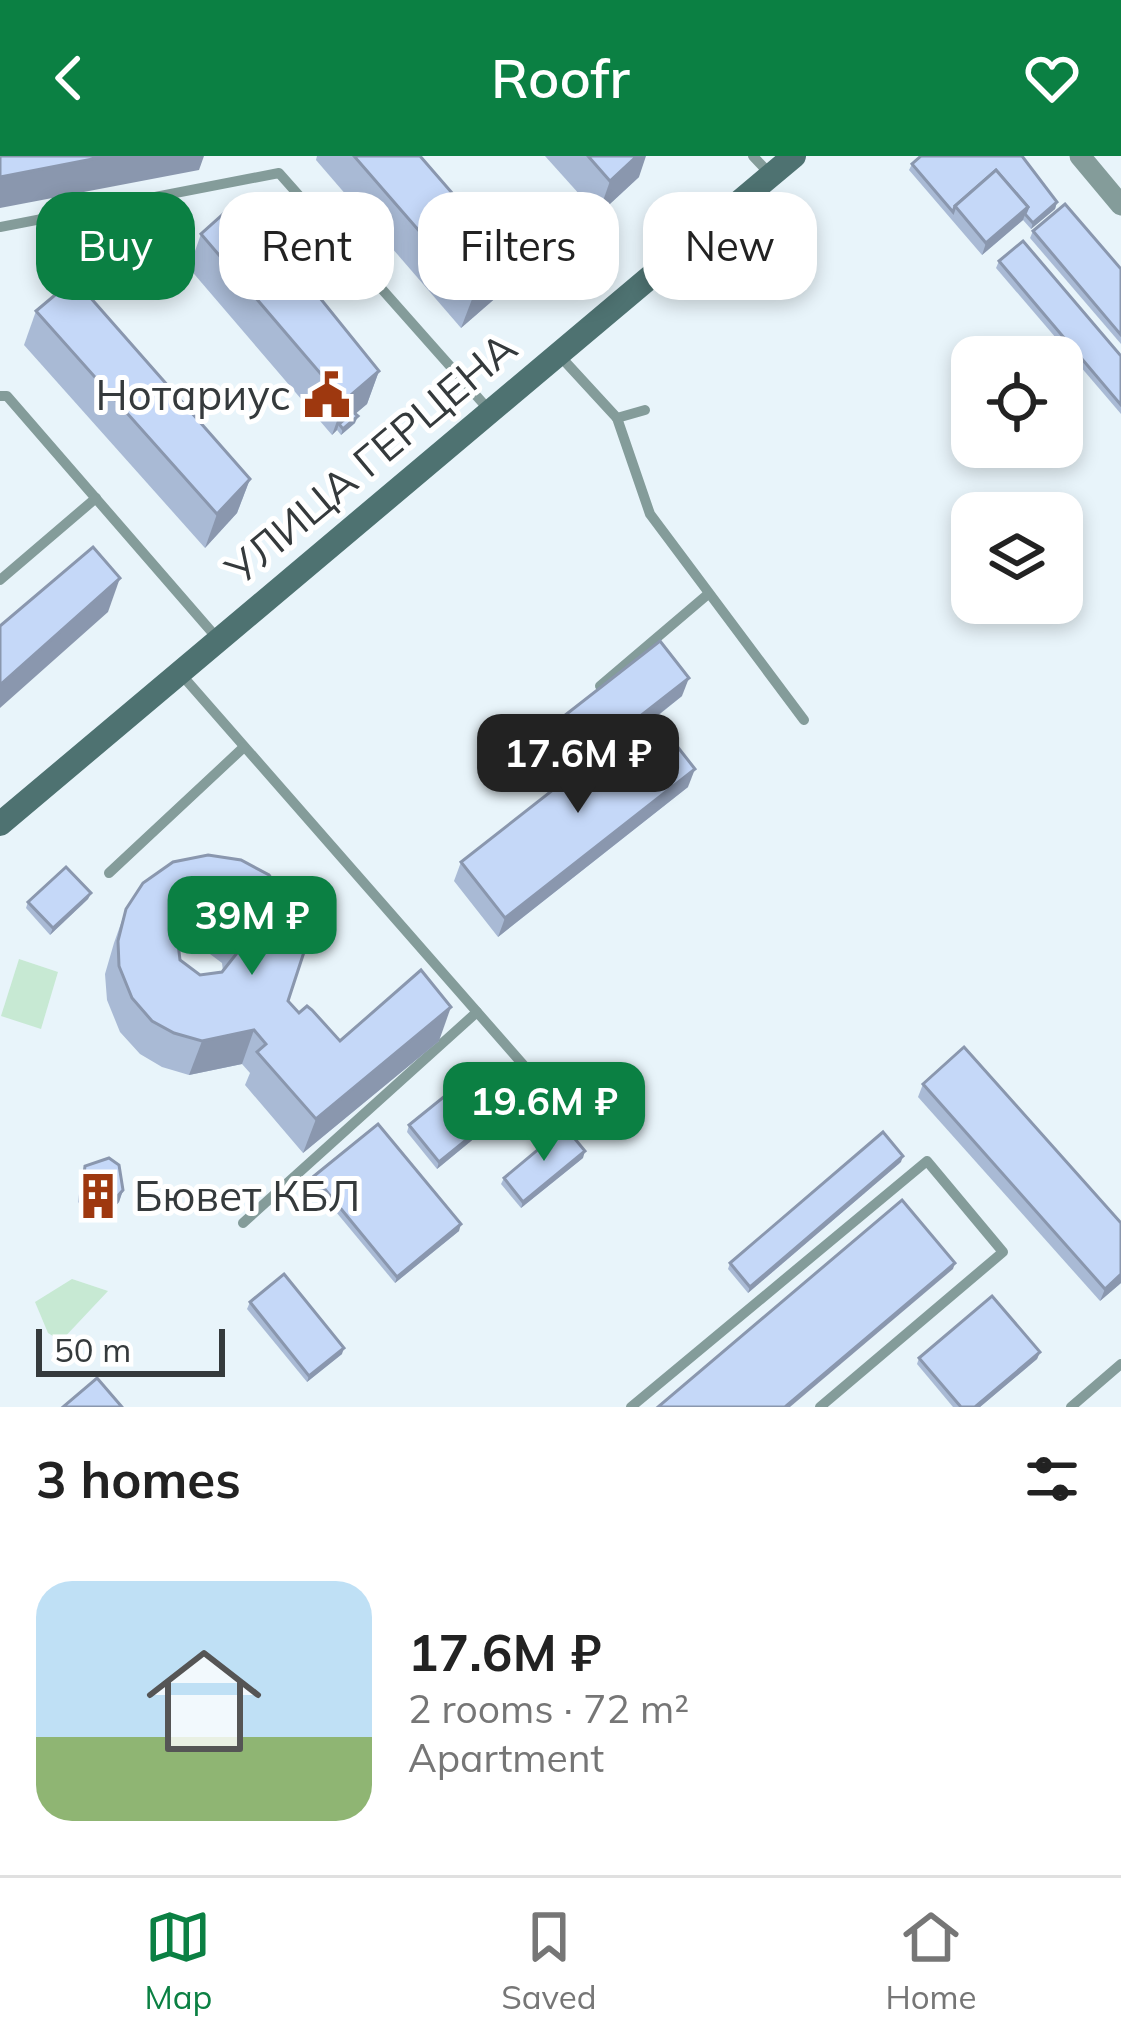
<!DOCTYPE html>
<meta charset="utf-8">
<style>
body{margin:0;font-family:Mulish,sans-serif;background:#f2f2f2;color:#222;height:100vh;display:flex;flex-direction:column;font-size:45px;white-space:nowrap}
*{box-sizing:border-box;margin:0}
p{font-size:39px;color:#767676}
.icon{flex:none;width:66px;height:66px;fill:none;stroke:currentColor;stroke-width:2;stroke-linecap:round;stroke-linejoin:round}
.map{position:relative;height:1251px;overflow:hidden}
.side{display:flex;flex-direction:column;background:#fff;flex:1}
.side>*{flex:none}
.hud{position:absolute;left:36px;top:36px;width:1050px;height:108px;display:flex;gap:24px}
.buttons{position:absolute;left:951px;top:180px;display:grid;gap:24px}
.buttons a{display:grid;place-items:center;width:132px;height:132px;border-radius:24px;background:#fff;box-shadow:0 6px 18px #0003;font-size:60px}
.scale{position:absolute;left:36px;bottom:30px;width:189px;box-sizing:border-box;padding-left:12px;border:6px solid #353a3c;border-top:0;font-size:33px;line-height:42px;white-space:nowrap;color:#353a3c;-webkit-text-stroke:9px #fff;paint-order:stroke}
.price{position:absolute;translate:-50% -102px;padding:0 27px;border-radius:24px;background:#0b8043;color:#fff;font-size:39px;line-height:78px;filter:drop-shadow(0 3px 6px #0008)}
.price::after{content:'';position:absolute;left:50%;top:72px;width:36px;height:27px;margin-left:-18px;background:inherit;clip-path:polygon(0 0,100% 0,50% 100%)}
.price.selected{background:#222;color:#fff}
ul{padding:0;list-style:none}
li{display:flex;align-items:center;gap:36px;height:300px;padding:0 36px}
li span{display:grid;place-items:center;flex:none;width:336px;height:240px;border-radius:36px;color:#555}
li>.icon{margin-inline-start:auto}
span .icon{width:144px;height:144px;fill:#fffc;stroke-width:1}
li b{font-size:51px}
h2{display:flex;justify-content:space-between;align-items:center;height:144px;padding:0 36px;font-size:51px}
.pill{padding:0 42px;border-radius:36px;background:#fff;box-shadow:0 6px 18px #0003;font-size:42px;line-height:108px}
.pill.selected{background:#0b8043;color:#fff}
header{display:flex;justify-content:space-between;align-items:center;height:156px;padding:0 36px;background:#0b8043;color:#fff;font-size:54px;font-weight:600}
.tab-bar{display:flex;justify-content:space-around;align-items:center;height:168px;border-top:3px solid #e0e0e0;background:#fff;font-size:33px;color:#767676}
.tab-bar a{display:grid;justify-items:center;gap:6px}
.tab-bar .selected{color:#0b8043}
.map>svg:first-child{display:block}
.green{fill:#c7e9d3}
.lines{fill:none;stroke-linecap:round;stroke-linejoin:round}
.lane{stroke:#849c9a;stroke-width:10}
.street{stroke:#849c9a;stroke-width:21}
.secondary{stroke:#4e7271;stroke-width:24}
.wall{fill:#a9bad5;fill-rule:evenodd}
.shaded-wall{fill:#8a97ae}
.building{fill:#c5d8f8;stroke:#8a97ae;stroke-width:3;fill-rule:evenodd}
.labels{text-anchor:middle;stroke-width:10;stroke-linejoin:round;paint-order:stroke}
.poi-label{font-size:42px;fill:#353a3c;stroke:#fff;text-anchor:end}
.street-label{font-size:42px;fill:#353a3c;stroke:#fff}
</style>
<header><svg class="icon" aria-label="back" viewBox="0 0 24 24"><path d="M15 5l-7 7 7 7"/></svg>Roofr<svg class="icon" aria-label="heart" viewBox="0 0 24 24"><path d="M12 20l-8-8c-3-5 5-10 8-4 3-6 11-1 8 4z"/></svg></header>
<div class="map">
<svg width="1121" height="1251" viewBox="0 0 1121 1251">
<rect width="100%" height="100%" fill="#e8f4fa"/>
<g class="green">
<polygon points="19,803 58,816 41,873 1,860"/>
<polygon points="72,1123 108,1135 61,1185 48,1177 35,1146"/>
</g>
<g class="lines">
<g class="lane">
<polyline points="753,0 769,17"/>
<polyline points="0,71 279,17 489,254"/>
<polyline points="559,199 617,262 645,254"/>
<polyline points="0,240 7,240 217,482"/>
<polyline points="617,262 650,358 804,564"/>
<polyline points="0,424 96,342"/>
<polyline points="180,517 555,945"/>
<polyline points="600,530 707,439"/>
<polyline points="109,717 244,591"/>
<polyline points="243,1067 477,856"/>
<polyline points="631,1251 927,1005 1003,1096 820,1251"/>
<polyline points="1071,1251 1121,1208"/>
</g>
<polyline class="street" points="1080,0 1121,49"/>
<polyline class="secondary" points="0,668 794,0"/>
</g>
<g class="wall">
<polygon points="317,0 420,0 499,139 461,172 316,4"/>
<polygon points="545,0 637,0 639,21 598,59"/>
<polygon points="912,8 1057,46 1055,53 1031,73 1023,64 982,99 909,14"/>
<polygon points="1033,75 1121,113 1121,188 1030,82"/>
<polygon points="201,78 379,215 367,248 355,258 355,267 341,279 337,274 332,279 189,112"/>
<polygon points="999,105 1121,200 1121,258 996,112"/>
<polygon points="36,155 250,323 237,357 205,392 24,189"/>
<polygon points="682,540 655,562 688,631 498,781 454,725 461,706 582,611 557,578 564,560"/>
<path d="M208 699 288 845 299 857 340 885H439L303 997 245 929 250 917 242 908 189 919 162 911 140 898 120 876 107 844 105 818 114 787 126 753ZM202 792 222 807 223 815 200 819 180 804 179 796Z"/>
<polygon points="91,737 88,743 50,779 26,752 28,746"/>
<polygon points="923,928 1121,1067 1121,1127 1100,1145 918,941"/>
<polygon points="505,957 437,1013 407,976 409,969"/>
<polygon points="583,1002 521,1052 501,1028 504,1022"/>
<polygon points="901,1006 748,1137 728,1113 730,1107"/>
<polygon points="85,1010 123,1034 119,1046 110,1056 86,1056 78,1046 81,1022"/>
<polygon points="314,1020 459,1075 395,1127 312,1027"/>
<polygon points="250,1146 342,1198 307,1226 247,1153"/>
<polygon points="1040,1196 1037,1203 980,1251 953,1251 917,1208 919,1202"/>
</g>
<g class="shaded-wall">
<polygon points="108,0 204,0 199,14 0,52 0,21"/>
<polygon points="637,0 646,0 639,21 598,59 610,25"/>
<polygon points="1057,46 1055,53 1031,73 1033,67"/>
<polygon points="1028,51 1023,64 982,99 986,87"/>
<polygon points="511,105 499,139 461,172 474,138"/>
<polygon points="379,215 367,248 341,270 339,268 337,274 332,279 344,245"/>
<polygon points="358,260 355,267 341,279 343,273"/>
<polygon points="250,323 237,357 205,392 217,358"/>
<polygon points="120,422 108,456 0,552 0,529"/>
<polygon points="689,522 682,540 586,616 593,597"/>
<polygon points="695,613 688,631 498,781 505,762"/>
<polygon points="91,737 88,743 50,779 53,772"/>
<polygon points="214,758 202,792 179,795 177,779 191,762"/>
<polygon points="451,851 439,885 303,997 316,963"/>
<polygon points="254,874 242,908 189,919 202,885"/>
<polygon points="507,951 505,957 437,1013 439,1006"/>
<polygon points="585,995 583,1002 521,1052 523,1046"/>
<polygon points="903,1000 901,1006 748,1137 750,1131"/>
<polygon points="123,1034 119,1046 110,1056 86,1056 91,1043"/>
<polygon points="461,1068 459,1075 395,1127 397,1121"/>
<polygon points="955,1107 953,1113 790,1251 785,1251"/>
<polygon points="1121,1118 1121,1127 1100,1145 1105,1133"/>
<polygon points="344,1192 342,1198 307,1226 309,1220"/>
<polygon points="1040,1196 1037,1203 980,1251 975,1251"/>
</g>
<g class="building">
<polygon points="0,0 108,0 0,21"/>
<polygon points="354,0 420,0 511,105 474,138"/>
<polygon points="588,0 637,0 610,25"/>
<polygon points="921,0 1022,0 1057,46 1033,67 1025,58 1028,51 996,14 955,50 953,56 912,8"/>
<polygon points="996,14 1028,51 986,87 955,50"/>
<polygon points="240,43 379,215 344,245 201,78"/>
<polygon points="1065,48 1121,113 1121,179 1033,75"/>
<polygon points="1023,85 1121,200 1121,249 999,105"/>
<polygon points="74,123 250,323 217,358 36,155"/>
<polygon points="353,256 358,260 343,273 339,268"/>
<polygon points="93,391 120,422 0,529 0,470"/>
<polygon points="660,485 689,522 593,597 564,560"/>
<polygon points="651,557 695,613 505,762 461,706"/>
<path d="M208 699 241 704 269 719 300 765 304 796 288 845 299 857 307 850 312 854 340 885 421 814 451 851 316 963 257 896 266 888 254 874 202 885 174 877 152 865 132 842 119 810 118 785 126 753 143 727 173 706ZM214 758 234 773 237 797 222 816 200 819 180 804 177 779 191 762Z"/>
<polygon points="66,711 91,737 53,772 28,746"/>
<polygon points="964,891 1121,1067 1121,1118 1105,1133 923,928"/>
<polygon points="477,914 507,951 439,1006 409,969"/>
<polygon points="378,968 461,1068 397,1121 314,1020"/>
<polygon points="565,971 585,995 523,1046 504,1022"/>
<polygon points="883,976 903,1000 750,1131 730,1107"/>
<polygon points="109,1002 119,1009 123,1034 115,1043 91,1043 82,1034 85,1010"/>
<polygon points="902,1044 955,1107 785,1251 658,1251"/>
<polygon points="284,1118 344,1192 309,1220 250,1146"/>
<polygon points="992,1140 1040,1196 975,1251 961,1251 919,1202"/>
<polygon points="97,1222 122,1251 63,1251"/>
</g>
<defs>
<symbol id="civic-bare" viewBox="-9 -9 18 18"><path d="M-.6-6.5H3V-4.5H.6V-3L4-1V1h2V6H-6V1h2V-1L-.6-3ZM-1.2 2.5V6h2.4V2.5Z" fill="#9e380f" stroke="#fff" stroke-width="2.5" paint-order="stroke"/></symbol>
<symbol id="building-bare" viewBox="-9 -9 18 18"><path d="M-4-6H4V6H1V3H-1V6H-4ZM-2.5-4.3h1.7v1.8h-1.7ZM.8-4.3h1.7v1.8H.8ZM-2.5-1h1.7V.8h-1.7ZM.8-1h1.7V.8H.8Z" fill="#9e380f" stroke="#fff" stroke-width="2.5" paint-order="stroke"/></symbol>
</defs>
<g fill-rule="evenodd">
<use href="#civic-bare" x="294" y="206" width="66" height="66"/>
<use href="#building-bare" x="65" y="1007" width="66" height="66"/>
</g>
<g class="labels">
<g class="poi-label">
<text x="291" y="254">Нотариус</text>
<text x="134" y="1055" text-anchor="start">Бювет КБЛ</text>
</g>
<g class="street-label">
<text transform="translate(371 302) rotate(-40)" y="15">УЛИЦА ГЕРЦЕНА</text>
</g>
</g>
</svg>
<div class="buttons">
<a><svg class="icon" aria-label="locate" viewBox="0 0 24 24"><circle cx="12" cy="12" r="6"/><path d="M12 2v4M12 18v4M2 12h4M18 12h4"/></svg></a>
<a><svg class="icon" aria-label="layers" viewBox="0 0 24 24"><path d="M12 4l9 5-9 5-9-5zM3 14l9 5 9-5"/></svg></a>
</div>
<div class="scale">50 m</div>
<b class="price selected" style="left:578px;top:660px">17.6M ₽</b>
<b class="price" style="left:252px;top:822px">39M ₽</b>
<b class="price" style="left:544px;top:1008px">19.6M ₽</b>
<div class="hud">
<a class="pill selected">Buy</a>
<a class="pill">Rent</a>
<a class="pill">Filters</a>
<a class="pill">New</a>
</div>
</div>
<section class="side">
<h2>3 homes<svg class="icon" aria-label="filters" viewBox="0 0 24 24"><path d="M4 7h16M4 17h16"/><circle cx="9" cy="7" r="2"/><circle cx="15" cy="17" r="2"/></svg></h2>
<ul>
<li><span style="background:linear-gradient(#bfe0f5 65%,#8fb573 0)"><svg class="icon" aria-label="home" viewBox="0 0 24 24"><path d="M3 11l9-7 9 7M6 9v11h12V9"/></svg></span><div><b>17.6M ₽</b><p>2 rooms · 72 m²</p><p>Apartment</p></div></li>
</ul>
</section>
<nav class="tab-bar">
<a class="selected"><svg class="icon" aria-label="map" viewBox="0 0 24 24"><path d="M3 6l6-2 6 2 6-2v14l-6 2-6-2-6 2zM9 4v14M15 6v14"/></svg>Map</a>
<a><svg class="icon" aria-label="saved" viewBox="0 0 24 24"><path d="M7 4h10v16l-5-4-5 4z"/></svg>Saved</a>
<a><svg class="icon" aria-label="home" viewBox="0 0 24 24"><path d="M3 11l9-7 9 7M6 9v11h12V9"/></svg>Home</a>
</nav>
